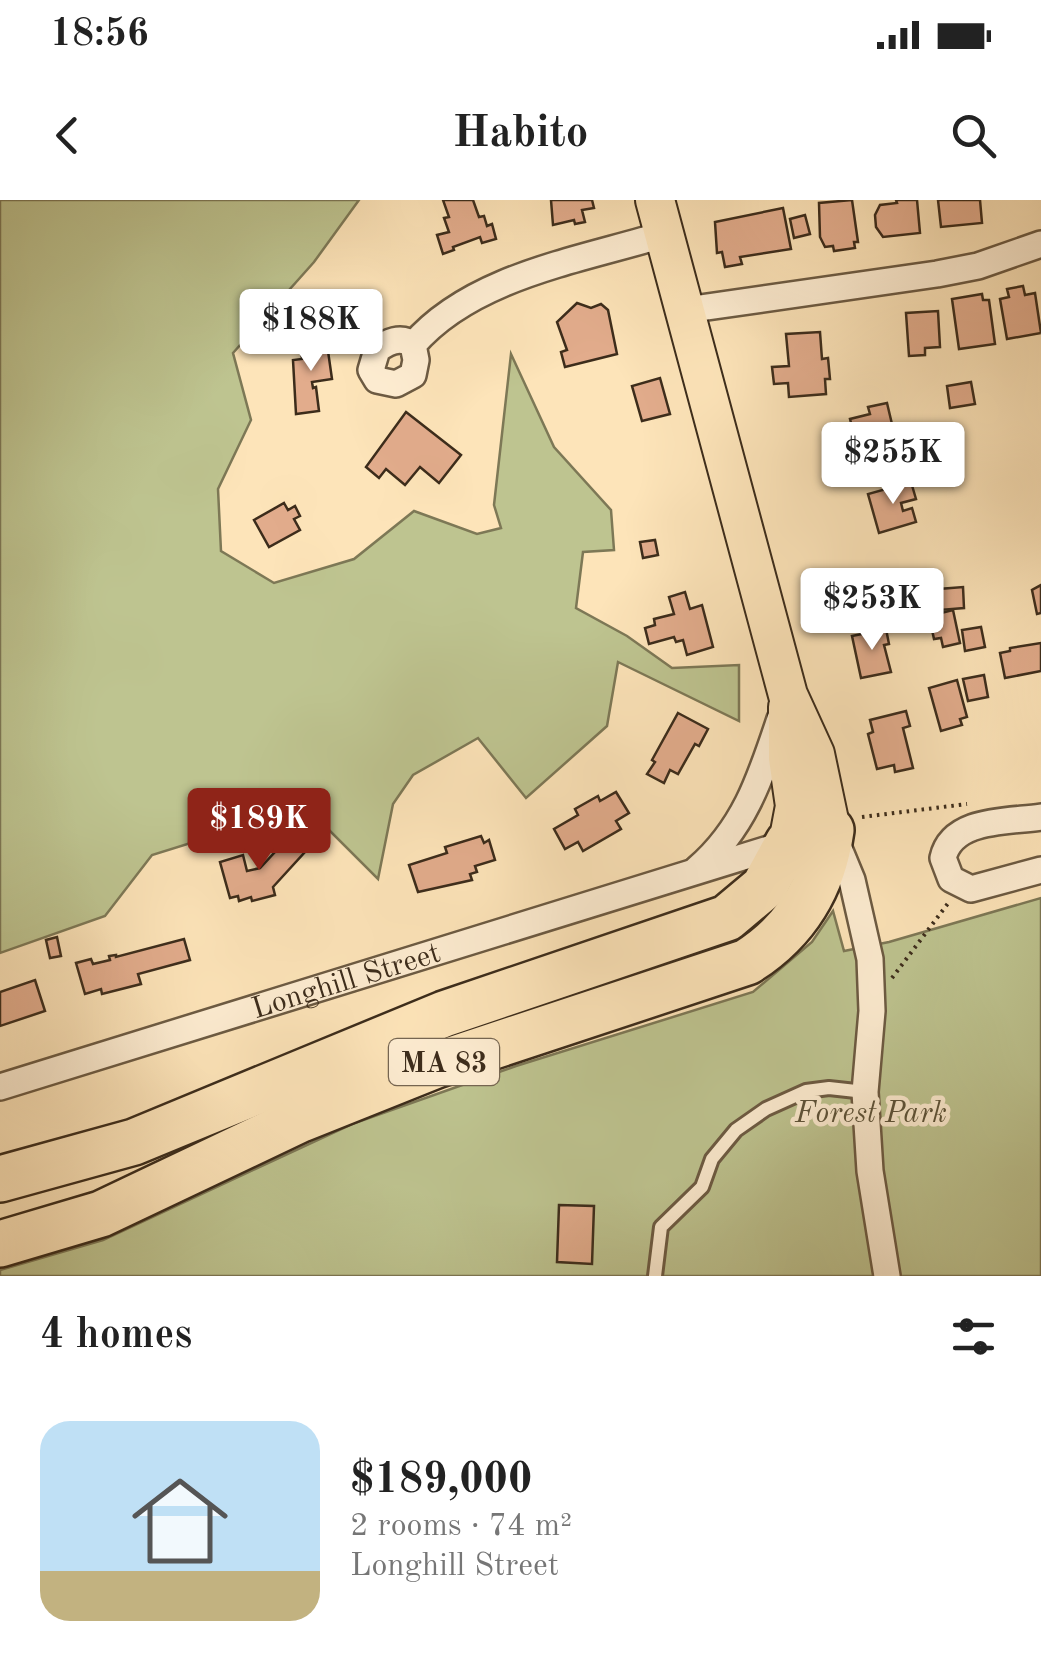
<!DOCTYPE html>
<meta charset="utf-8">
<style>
body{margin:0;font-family:"Old Standard TT",serif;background:#f6f6f6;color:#222;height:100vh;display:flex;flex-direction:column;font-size:38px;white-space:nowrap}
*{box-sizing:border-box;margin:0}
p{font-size:32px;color:#767676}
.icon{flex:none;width:55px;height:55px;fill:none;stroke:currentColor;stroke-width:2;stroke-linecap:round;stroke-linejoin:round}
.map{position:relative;height:1076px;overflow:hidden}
.sheet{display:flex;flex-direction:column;background:#fff;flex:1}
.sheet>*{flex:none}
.price{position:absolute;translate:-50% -85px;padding:0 22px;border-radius:10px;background:#fff;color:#222;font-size:32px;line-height:65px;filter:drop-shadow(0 2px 5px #0008)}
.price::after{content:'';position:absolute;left:50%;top:60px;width:30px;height:22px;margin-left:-15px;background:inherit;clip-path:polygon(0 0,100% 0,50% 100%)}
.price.active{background:#8f2418;color:#fff}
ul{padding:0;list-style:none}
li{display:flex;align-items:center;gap:30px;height:250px;padding:0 40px}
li+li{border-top:2px solid #e0e0e0}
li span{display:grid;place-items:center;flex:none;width:280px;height:200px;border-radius:30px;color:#555}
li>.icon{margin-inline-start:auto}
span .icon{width:120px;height:120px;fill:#fffc;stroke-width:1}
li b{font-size:42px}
h2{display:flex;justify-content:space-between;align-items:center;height:120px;padding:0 40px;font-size:42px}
.status{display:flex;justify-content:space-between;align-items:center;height:70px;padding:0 50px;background:#fff;direction:ltr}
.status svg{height:28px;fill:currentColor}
header{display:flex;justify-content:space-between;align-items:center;height:130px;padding:0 40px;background:#fff;font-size:45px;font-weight:700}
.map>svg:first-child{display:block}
.green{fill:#bec490;stroke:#7d7856;stroke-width:2.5}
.building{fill:#e2ac8c;stroke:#3c2c1b;stroke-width:2.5}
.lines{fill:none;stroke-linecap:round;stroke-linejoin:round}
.service-casing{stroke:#6c5a42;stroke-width:18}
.minor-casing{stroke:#6c5a42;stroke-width:30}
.primary-casing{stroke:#3c2c1b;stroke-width:42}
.motorway-casing{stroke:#3c2c1b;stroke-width:50}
.path{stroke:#3c2c1b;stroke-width:4;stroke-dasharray:2.5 5;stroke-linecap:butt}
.service{stroke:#feedd2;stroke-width:12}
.minor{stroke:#feedd2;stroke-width:25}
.primary{stroke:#fde4b9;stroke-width:38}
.motorway{stroke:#fde4b9;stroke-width:45}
.labels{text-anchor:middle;stroke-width:9;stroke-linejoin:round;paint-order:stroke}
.shield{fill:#feedd2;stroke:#766652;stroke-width:2.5}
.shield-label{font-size:28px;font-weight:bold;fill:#3c2c1b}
.street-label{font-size:30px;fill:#3c2c1b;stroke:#feedd2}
.park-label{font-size:30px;font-style:italic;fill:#5c5238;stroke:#feedd2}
</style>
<div class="status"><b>18:56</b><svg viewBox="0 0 49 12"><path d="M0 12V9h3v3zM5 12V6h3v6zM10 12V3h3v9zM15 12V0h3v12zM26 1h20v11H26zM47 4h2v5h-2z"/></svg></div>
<header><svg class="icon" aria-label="back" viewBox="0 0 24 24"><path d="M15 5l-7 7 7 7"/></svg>Habito<svg class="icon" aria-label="search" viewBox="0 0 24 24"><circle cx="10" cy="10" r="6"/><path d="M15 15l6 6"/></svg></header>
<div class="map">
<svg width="1041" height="1076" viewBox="0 0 1041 1076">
<rect width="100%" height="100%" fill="#fde4b9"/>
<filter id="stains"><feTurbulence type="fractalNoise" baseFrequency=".002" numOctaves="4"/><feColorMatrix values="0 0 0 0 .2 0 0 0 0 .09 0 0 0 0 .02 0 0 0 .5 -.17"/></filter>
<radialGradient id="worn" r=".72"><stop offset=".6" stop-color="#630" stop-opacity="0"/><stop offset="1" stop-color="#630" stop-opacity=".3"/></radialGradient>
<g class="green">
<polygon points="0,0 359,0 314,62 233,153 251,220 218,289 221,351 274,383 354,359 414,311 477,334 501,328 494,305 511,154 554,247 611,310 614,350 583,352 576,408 627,436 672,468 739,465 739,521 618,462 607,526 526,598 478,538 413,575 393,604 378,679 306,607 152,655 105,716 0,753"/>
<polygon points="1041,698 1041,1076 0,1076 0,1070 103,1040 352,924 516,866 753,792 812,742 833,711 844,751 889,742"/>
</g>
<g class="building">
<polygon points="443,0 473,0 479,17 484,16 487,26 492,24 496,39 482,43 480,37 453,47 454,50 443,54 437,35 449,32 444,18 449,17"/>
<polygon points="551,0 592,0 594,8 582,10 585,22 575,24 574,20 553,25"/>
<polygon points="852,0 858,42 854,42 855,48 834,51 833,46 825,47 820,37 819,3"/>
<polygon points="896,0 917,0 920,33 883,37 876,27 875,15 880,5 897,3"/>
<polygon points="938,0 980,0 982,23 941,27"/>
<polygon points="783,8 791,49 740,57 742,64 725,67 722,52 717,53 715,22"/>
<polygon points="805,15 810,34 794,38 790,19"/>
<polygon points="1023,86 1025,95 1035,93 1041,133 1007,139 1000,99 1009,97 1007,89"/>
<polygon points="982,94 983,100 989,100 995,144 959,149 952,99"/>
<polygon points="577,103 591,108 601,104 608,110 617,154 565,167 561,152 567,150 557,122"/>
<polygon points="938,111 940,147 925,148 925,155 909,156 906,113"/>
<polygon points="820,132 822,159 828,158 830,179 825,179 826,194 789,197 788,183 774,184 772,167 789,166 786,134"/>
<polygon points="326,137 332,179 312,182 313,188 316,187 319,211 296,214 293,160 302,159 300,141"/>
<polygon points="660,178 670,214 642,221 632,186"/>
<polygon points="971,182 975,204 950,208 947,186"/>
<polygon points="887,203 896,241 890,242 893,254 861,262 850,219 870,214 868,207"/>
<polygon points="406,212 461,255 439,283 420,267 405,285 386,269 379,278 366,267"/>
<polygon points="911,282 916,299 901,303 903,311 912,308 916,322 879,333 868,294"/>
<polygon points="284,303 288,310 295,306 300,316 294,319 300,330 269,347 254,320"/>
<polygon points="655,340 658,355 643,358 640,342"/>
<polygon points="847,372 848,378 879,374 881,391 872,392 875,418 853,420 852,415 841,417 840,405 834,406 832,394 837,393 835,373"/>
<polygon points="1041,385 1041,413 1037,414 1032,390"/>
<polygon points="963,387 964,408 940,410 939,389"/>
<polygon points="685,392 690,409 702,405 713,447 687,455 683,440 676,442 674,437 649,444 645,428 655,425 654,419 674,414 669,397"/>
<polygon points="953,410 960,443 943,447 941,438 934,439 929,416"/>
<polygon points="981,427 985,447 965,451 962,430"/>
<polygon points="886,429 889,444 884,445 891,472 861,478 852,436"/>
<polygon points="1041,443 1041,471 1005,478 1000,453 1010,451 1010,448"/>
<polygon points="984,475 988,497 968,501 963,479"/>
<polygon points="957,480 967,517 960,519 962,525 941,531 929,488"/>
<polygon points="906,511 910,526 903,528 913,568 895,572 894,565 877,569 868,534 873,532 870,520"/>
<polygon points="678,513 708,529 699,546 695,544 678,574 670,570 664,583 647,574 655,562 652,560"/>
<polygon points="616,592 629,613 616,621 621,629 583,651 578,642 565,649 554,629 578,615 575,609 598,596 600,601"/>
<polygon points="481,636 484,643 489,640 495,660 475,666 477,672 470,674 472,680 418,692 409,665 447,653 445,647"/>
<polygon points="288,638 304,653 273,687 275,695 252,701 251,697 239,701 238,696 230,698 220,662 243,655 247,671 260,668"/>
<polygon points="57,737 61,756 50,758 46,740"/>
<polygon points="184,739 190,760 138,774 141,784 102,794 101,789 85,794 76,763 91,759 93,764 110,760 109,756 116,755 116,757"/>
<polygon points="35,780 45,811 0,826 0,792"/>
<polygon points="559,1005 594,1006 592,1064 557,1062"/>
</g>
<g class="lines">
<defs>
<polyline id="service" points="655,1076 661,1027 702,987 712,959 736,930 766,909 806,891 829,888 865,892"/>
<g id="minor">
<polyline points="686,110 937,74 978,66 1041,44"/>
<path d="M413 145 416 160 413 175 396 184 377 180 371 170 377 150C387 142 401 135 413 145 472 76 581 60 665 34"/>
<path d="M1041 617C1008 622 952 618 943 658L951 679 971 689 1041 670"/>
<polyline points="833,634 852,680 870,759 872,811 865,892 870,971 887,1076"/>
<path d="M697 669C745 628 761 576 780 519"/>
<path id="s1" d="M0 887 788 643"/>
</g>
<g id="primary">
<polyline points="655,0 788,495 815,554 831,630"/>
<polyline points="788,507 788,558 795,606 788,643"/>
</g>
<g id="motorway">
<polyline points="0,979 134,942 444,814 727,718 764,687 788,643"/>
<path d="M0 1044 101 1014 301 919 436 865 747 762C796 731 823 687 831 630"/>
</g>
</defs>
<use href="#service" class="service-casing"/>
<use href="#minor" class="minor-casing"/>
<use href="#primary" class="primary-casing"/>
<use href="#motorway" class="motorway-casing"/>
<g class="path">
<polyline points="862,617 967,604"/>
<polyline points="892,778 949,702"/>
</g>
<use href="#service" class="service"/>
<use href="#minor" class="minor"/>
<use href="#primary" class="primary"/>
<use href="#motorway" class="motorway"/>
</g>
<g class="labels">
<rect class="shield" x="389" y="839" width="110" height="46" rx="8"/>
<g class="shield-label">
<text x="444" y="872">MA 83</text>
</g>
<g class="street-label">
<text dy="10" stroke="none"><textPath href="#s1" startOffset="362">Longhill Street</textPath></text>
</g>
<g class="park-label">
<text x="871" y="922">Forest Park</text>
</g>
</g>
<rect width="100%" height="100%" filter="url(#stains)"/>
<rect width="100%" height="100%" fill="url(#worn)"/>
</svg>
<b class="price" style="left:311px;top:174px">$188K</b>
<b class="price" style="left:893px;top:307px">$255K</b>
<b class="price" style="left:872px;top:453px">$253K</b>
<b class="price active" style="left:259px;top:673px">$189K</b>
</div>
<section class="sheet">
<h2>4 homes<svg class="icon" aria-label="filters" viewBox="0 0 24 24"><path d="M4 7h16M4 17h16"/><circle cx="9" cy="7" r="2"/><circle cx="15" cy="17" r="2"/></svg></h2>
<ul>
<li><span style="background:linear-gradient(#bfe0f5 75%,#c2b280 0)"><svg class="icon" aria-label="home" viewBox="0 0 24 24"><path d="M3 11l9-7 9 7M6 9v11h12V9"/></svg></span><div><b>$189,000</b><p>2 rooms · 74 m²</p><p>Longhill Street</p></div></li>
</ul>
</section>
